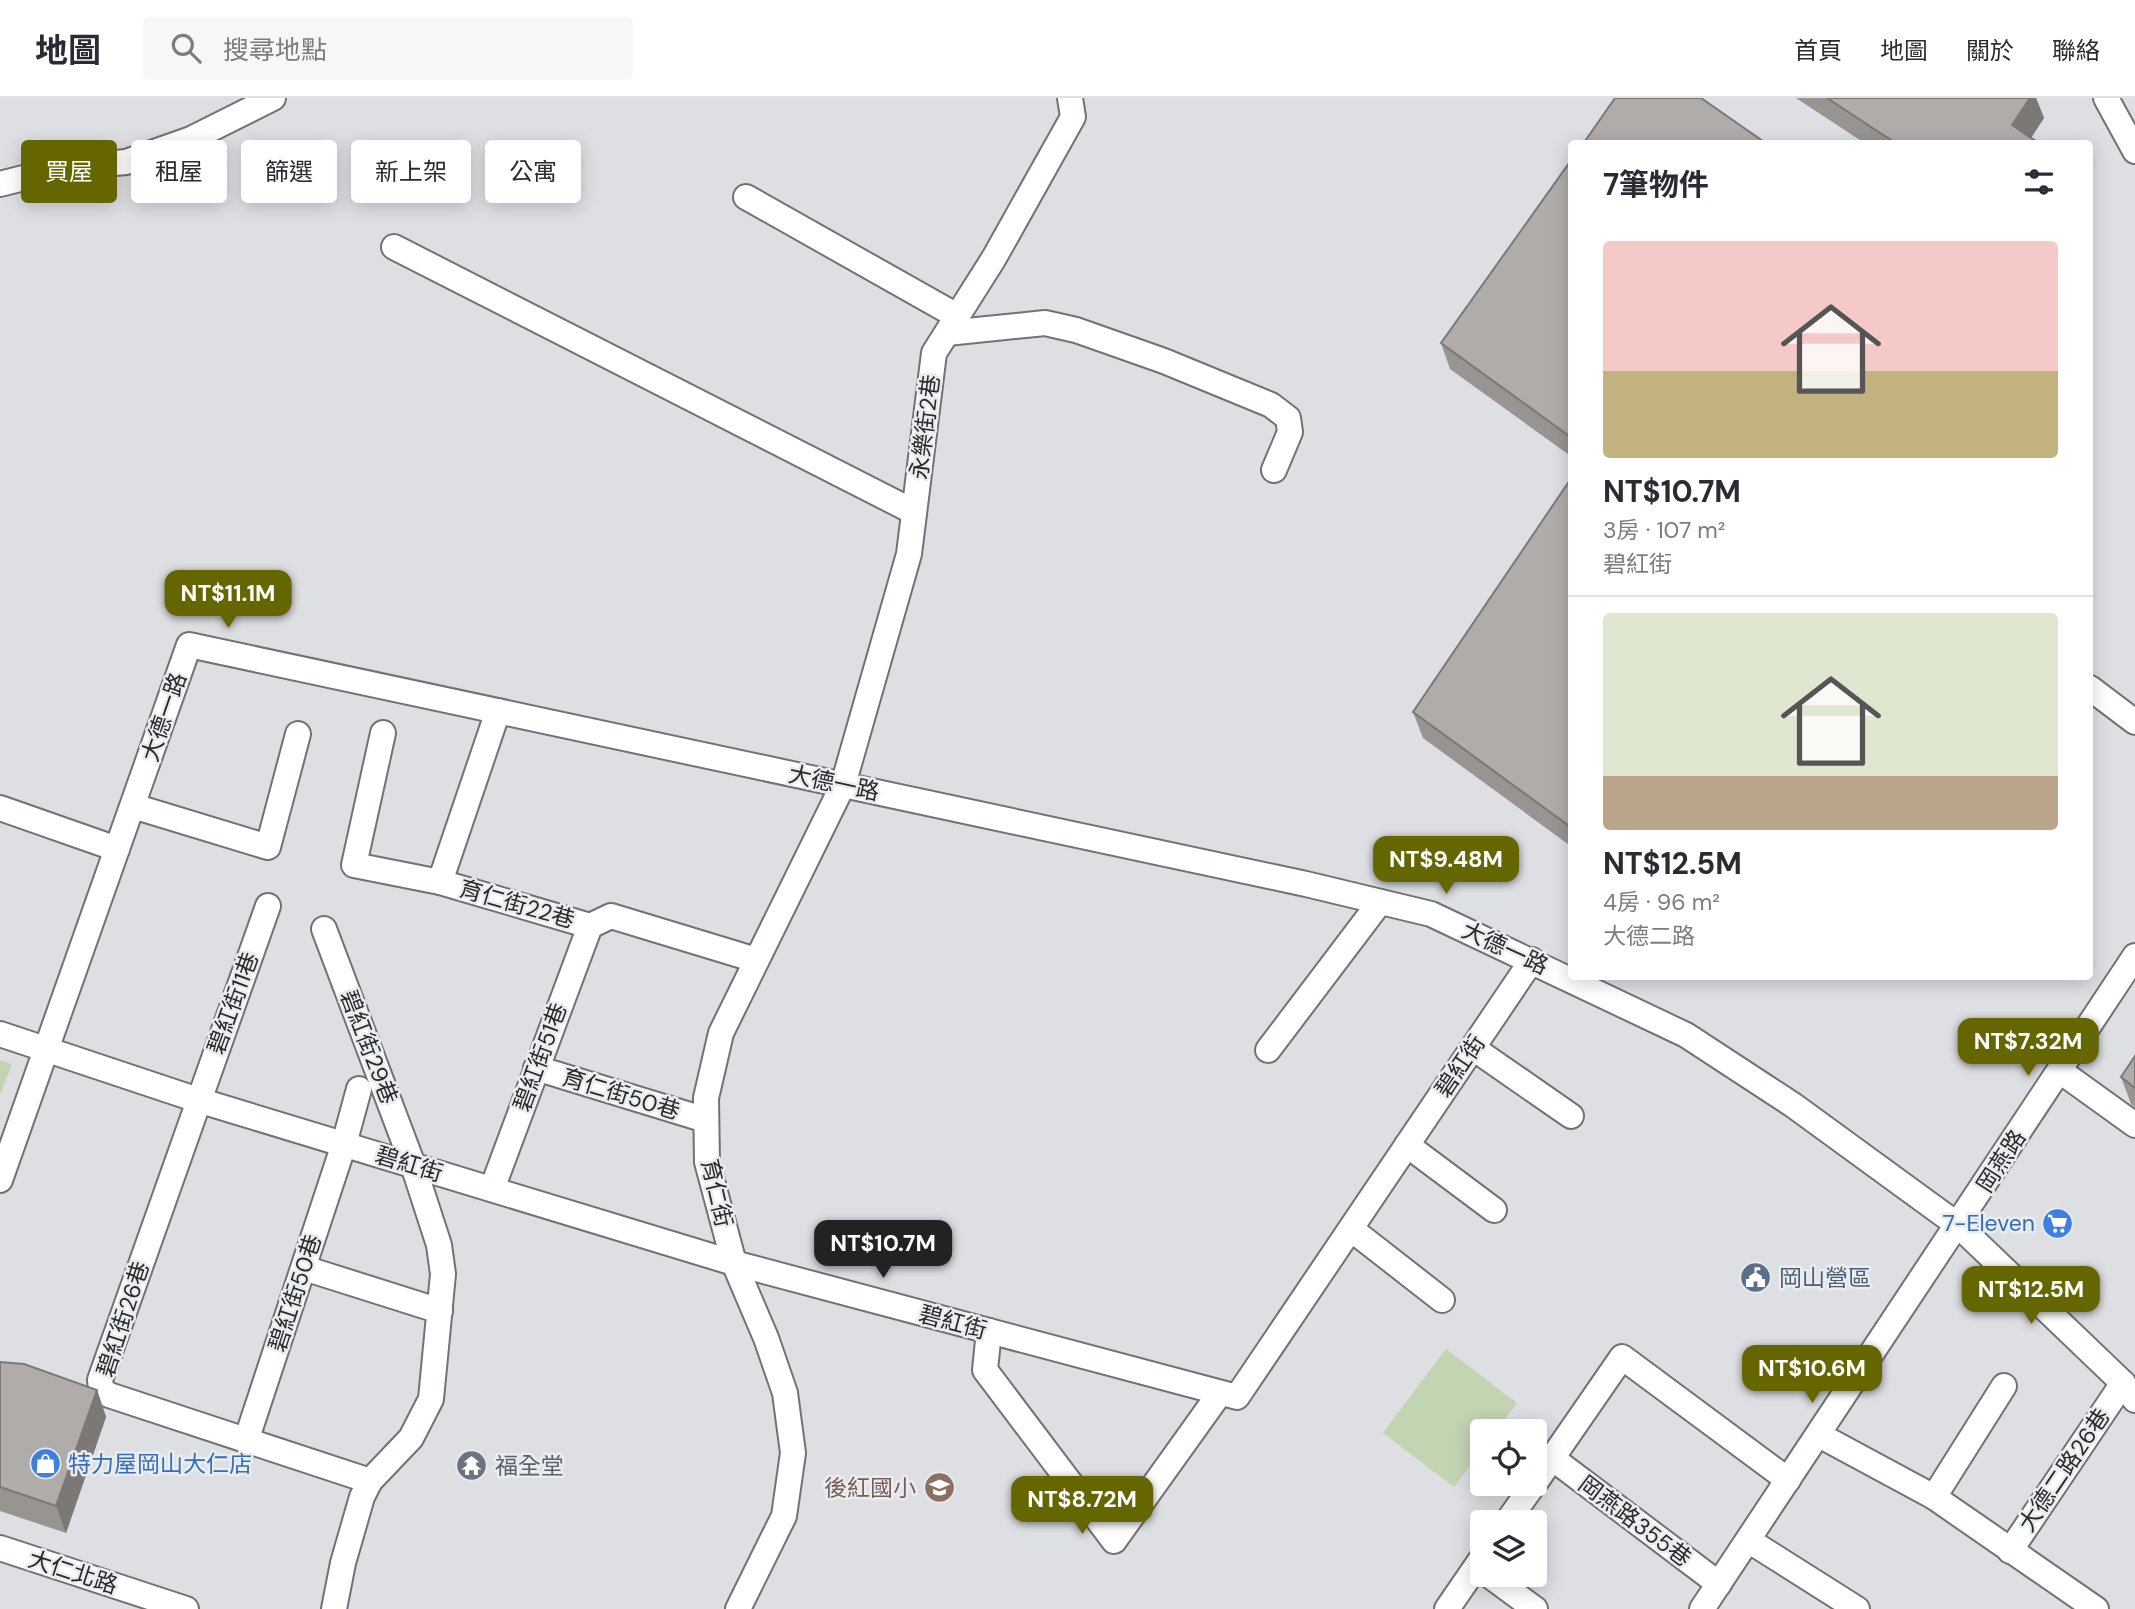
<!DOCTYPE html>
<html lang="zh-TW">
<meta charset="utf-8">
<style>
body{margin:0;font-family:"DM Sans","Noto Sans TC",sans-serif;background:#f7f7f7;color:#2b2b33;height:100vh;display:flex;flex-direction:column;font-size:26px;white-space:nowrap}
*{box-sizing:border-box;margin:0}
p{font-size:23px;color:#7c7c81}
.icon{flex:none;width:38px;height:38px;fill:none;stroke:currentColor;stroke-width:2;stroke-linecap:round;stroke-linejoin:round}
.map{position:relative;flex:1;overflow:hidden}
.side{position:absolute;left:1568px;top:42px;width:525px;height:840px;display:flex;flex-direction:column;background:#fff;border-radius:7px;box-shadow:0 4px 18px #0003}
.side>*{flex:none}
.banner{position:absolute;left:21px;top:42px;width:665px;height:63px;display:flex;gap:14px}
.buttons{position:absolute;left:1470px;top:1321px;display:grid;gap:14px}
.buttons a{display:grid;place-items:center;width:77px;height:77px;border-radius:7px;background:#fff;box-shadow:0 4px 18px #0003;font-size:35px}
.price{position:absolute;translate:-50% -60px;padding:0 16px;border-radius:14px;background:#656600;color:#fff;font-size:23px;line-height:46px;filter:drop-shadow(0 2px 4px #0008)}
.price::after{content:'';position:absolute;left:50%;top:42px;width:21px;height:16px;margin-left:-10px;background:inherit;clip-path:polygon(0 0,100% 0,50% 100%)}
.price.current{background:#222;color:#fff}
ul{padding:0;list-style:none}
li{display:grid;align-content:center;gap:14px;height:371px;padding:0 35px}
li+li{border-top:2px solid #e1e1e2}
li span{display:grid;place-items:center;height:217px;border-radius:7px;color:#555}
li>.icon{margin-inline-start:auto}
span .icon{width:126px;height:126px;fill:#fffc;stroke-width:1}
li b{font-size:30px}
h2{display:flex;justify-content:space-between;align-items:center;height:84px;padding:0 35px;font-size:30px}
.pill{padding:0 24px;border-radius:7px;background:#fff;box-shadow:0 4px 18px #0003;font-size:24px;line-height:63px}
.pill.current{background:#656600;color:#fff}
header{display:flex;align-items:center;gap:42px;box-sizing:border-box;height:98px;padding:0 35px;background:#fff;border-bottom:2px solid #e1e1e2}
header strong{font-size:33px}
nav{display:flex;gap:38px;margin-inline-start:auto;font-size:24px}
.search{width:490px;height:63px;background:#f7f7f7;display:flex;align-items:center;gap:18px;box-sizing:border-box;padding:0 24px;border-radius:7px;color:#7c7c81;font-size:26px}
.map>svg:first-child{display:block}
.green{fill:#c3d4b2}
.lines{fill:none;stroke-linecap:round;stroke-linejoin:round}
.minor-casing{stroke:#707275;stroke-width:28}
.minor{stroke:#fff;stroke-width:24}
.wall{fill:#979491}
.shaded-wall{fill:#7b7876}
.building{fill:#b0aca9;stroke:#7b7876;stroke-width:2}
.labels{text-anchor:middle;stroke-width:5;stroke-linejoin:round;paint-order:stroke}
.street-label{font-size:23px;fill:#28292a;stroke:#eaedf0}
.shop-label{font-size:23px;fill:#366cbe;stroke:#eaedf0;text-anchor:end}
.service-label{font-size:23px;fill:#4e5e75;stroke:#eaedf0;text-anchor:start}
.worship-label{font-size:23px;fill:#5b616d;stroke:#eaedf0;text-anchor:start}
.education-label{font-size:23px;fill:#785e54;stroke:#eaedf0;text-anchor:end}
</style>
<header>
<strong>地圖</strong>
<div class="search"><svg class="icon" aria-label="search" viewBox="0 0 24 24"><circle cx="10" cy="10" r="6"/><path d="M15 15l6 6"/></svg>搜尋地點</div>
<nav><a>首頁</a><a>地圖</a><a>關於</a><a>聯絡</a></nav>
</header>
<div class="map">
<svg width="2135" height="1511" viewBox="0 0 2135 1511">
<rect width="100%" height="100%" fill="#dddfe3"/>
<g class="green">
<polygon points="0,962 12,966 0,997"/>
<polygon points="1446,1251 1517,1305 1496,1333 1482,1334 1482,1352 1454,1389 1383,1335"/>
</g>
<g class="lines">
<defs>
<g id="minor">
<polyline points="2106,0 2135,53"/>
<polyline points="0,86 63,70 126,64 191,41 273,0"/>
<polyline points="746,99 957,218"/>
<polyline points="394,149 914,414"/>
<polyline points="947,235 1045,225 1076,232 1164,263 1271,307 1288,320 1290,334 1274,372"/>
<polyline points="2090,590 2135,624"/>
<polyline points="383,635 354,767 440,784 590,828"/>
<polyline points="133,708 268,749 298,636"/>
<polyline points="0,710 117,751"/>
<polyline points="440,784 498,613"/>
<polyline points="268,808 100,1282 101,1291 109,1297 370,1383"/>
<polyline points="324,831 413,1067 439,1147 443,1176 431,1301 411,1340 370,1383 362,1399 343,1465 334,1511"/>
<polyline points="0,936 198,1002 734,1165 1237,1299 1532,862"/>
<polyline points="1473,950 1571,1018"/>
<polyline points="1268,952 1380,804"/>
<polyline points="536,970 706,1022"/>
<polyline points="2060,973 2135,1027"/>
<polyline points="1407,1047 1494,1112"/>
<polyline points="0,1082 189,547 1306,786 1431,816 1686,937 1793,1007 1959,1128 2123,1285 2135,1302"/>
<polyline points="492,1091 590,828 611,818 756,862"/>
<polyline points="1351,1131 1442,1202"/>
<polyline points="304,1170 440,1213"/>
<polyline points="989,1233 985,1272 1114,1443 1220,1295"/>
<polyline points="1819,1337 1934,1399 2096,1511"/>
<polyline points="246,1343 344,1046 359,991"/>
<polyline points="1552,1360 1719,1486"/>
<polyline points="1535,1385 1622,1259 1788,1382"/>
<polyline points="1934,1399 2004,1288"/>
<polyline points="1507,1424 1534,1386"/>
<polyline points="1748,1442 1857,1511"/>
<polyline points="0,1450 186,1511"/>
<polyline points="2010,1453 2123,1285"/>
<polyline points="1489,1477 1535,1511"/>
<polyline points="738,1511 784,1418 793,1355 785,1295 766,1240 734,1165 707,1064 706,1000 721,935 843,687 909,456 934,255 994,160 1073,19 1070,0"/>
<polyline points="1447,1511 1482,1460"/>
<polyline points="1702,1511 2135,858"/>
</g>
</defs>
<use href="#minor" class="minor-casing"/>
<use href="#minor" class="minor"/>
</g>
<g class="wall">
<polygon points="1796,0 2036,0 2044,20 2031,40 2040,46 1866,46"/>
<polygon points="1572,61 1572,359 1450,271 1441,245"/>
<polygon points="1572,379 1572,749 1423,640 1413,614"/>
<polygon points="2135,958 2135,1009 2131,1006 2121,979"/>
<polygon points="0,1264 97,1292 106,1319 66,1435 0,1413"/>
</g>
<g class="shaded-wall">
<polygon points="2030,0 2036,0 2044,20 2027,46 2012,27"/>
<polygon points="97,1292 106,1319 66,1435 56,1408"/>
</g>
<g class="building">
<polygon points="1615,0 1701,0 1767,46 1583,46"/>
<polygon points="1827,0 2030,0 2012,27 2040,46 1897,46"/>
<polygon points="1572,61 1572,340 1441,245"/>
<polygon points="1572,379 1572,730 1413,614"/>
<polygon points="2135,958 2135,990 2121,979"/>
<polygon points="0,1264 24,1266 97,1292 56,1408 0,1389"/>
</g>
<defs>
<symbol id="supermarket-disc" viewBox="-11 -11 22 22"><circle r="9.5" fill="#3f7fe0" stroke="#eaedf0"/><path d="M-6-5.5h2.5l.6 2H6L4.5 2H-2.5L-4.4-4H-6ZM-1.5 3.2a1.3 1.3 0 1 0 .1 0ZM3 3.2a1.3 1.3 0 1 0 .1 0Z" fill="#fff"/></symbol>
<symbol id="civic-disc" viewBox="-11 -11 22 22"><circle r="9.5" fill="#5c6f8a" stroke="#eaedf0"/><path d="M-.6-6.5H3V-4.5H.6V-3L4-1V1h2V6H-6V1h2V-1L-.6-3ZM-1.2 2.5V6h2.4V2.5Z" fill="#fff"/></symbol>
<symbol id="shop-disc" viewBox="-11 -11 22 22"><circle r="9.5" fill="#3f7fe0" stroke="#eaedf0"/><path d="M-5-2.5h2.3a2.7 3.5 0 0 1 5.4 0H5L5.5 6h-11ZM-1.5-2.5h3a1.5 2.3 0 0 0-3 0Z" fill="#fff"/></symbol>
<symbol id="temple-disc" viewBox="-11 -11 22 22"><circle r="9.5" fill="#6b7280" stroke="#eaedf0"/><path d="M0-6L5-2H3V0L6.5 2.5H4V6H1.5V3h-3V6H-4V2.5H-6.5L-3 0V-2H-5Z" fill="#fff"/></symbol>
<symbol id="school-disc" viewBox="-11 -11 22 22"><circle r="9.5" fill="#8d6e63" stroke="#eaedf0"/><path d="M0-5L7-2L0 1L-7-2ZM-4 1L0 2.5L4 1V4Q0 6-4 4Z" fill="#fff"/></symbol>
</defs>
<g fill-rule="evenodd">
<use href="#supermarket-disc" x="2040" y="1108" width="35" height="35"/>
<use href="#civic-disc" x="1738" y="1162" width="35" height="35"/>
<use href="#shop-disc" x="28" y="1348" width="35" height="35"/>
<use href="#temple-disc" x="454" y="1350" width="35" height="35"/>
<use href="#school-disc" x="922" y="1372" width="35" height="35"/>
</g>
<g class="labels">
<g class="street-label">
<text transform="translate(925 329) rotate(-83)" y="8">永樂街2巷</text>
<text transform="translate(164 619) rotate(-71)" y="8">大德一路</text>
<text transform="translate(834 685) rotate(12)" y="8">大德一路</text>
<text transform="translate(517 806) rotate(16)" y="8">育仁街22巷</text>
<text transform="translate(1505 850) rotate(25)" y="8">大德一路</text>
<text transform="translate(233 905) rotate(-70)" y="8">碧紅街11巷</text>
<text transform="translate(369 949) rotate(69)" y="8">碧紅街29巷</text>
<text transform="translate(540 959) rotate(-70)" y="8">碧紅街51巷</text>
<text transform="translate(1460 968) rotate(-56)" y="8">碧紅街</text>
<text transform="translate(621 996) rotate(17)" y="8">育仁街50巷</text>
<text transform="translate(2001 1063) rotate(-57)" y="8">岡燕路</text>
<text transform="translate(409 1066) rotate(17)" y="8">碧紅街</text>
<text transform="translate(717 1095) rotate(77)" y="8">育仁街</text>
<text transform="translate(295 1195) rotate(-72)" y="8">碧紅街50巷</text>
<text transform="translate(123 1221) rotate(-72)" y="8">碧紅街26巷</text>
<text transform="translate(953 1224) rotate(15)" y="8">碧紅街</text>
<text transform="translate(2064 1372) rotate(-56)" y="8">大德二路26巷</text>
<text transform="translate(1635 1423) rotate(37)" y="8">岡燕路355巷</text>
<text transform="translate(73 1474) rotate(18)" y="8">大仁北路</text>
</g>
<g class="shop-label">
<text x="2035" y="1133">7-Eleven</text>
<text x="68" y="1374" text-anchor="start">特力屋岡山大仁店</text>
</g>
<g class="service-label">
<text x="1779" y="1188">岡山營區</text>
</g>
<g class="worship-label">
<text x="495" y="1376">福全堂</text>
</g>
<g class="education-label">
<text x="916" y="1398">後紅國小</text>
</g>
</g>
</svg>
<div class="buttons">
<a><svg class="icon" aria-label="locate" viewBox="0 0 24 24"><circle cx="12" cy="12" r="6"/><path d="M12 2v4M12 18v4M2 12h4M18 12h4"/></svg></a>
<a><svg class="icon" aria-label="layers" viewBox="0 0 24 24"><path d="M12 4l9 5-9 5-9-5zM3 14l9 5 9-5"/></svg></a>
</div>
<b class="price" style="left:228px;top:532px">NT$11.1M</b>
<b class="price" style="left:1446px;top:798px">NT$9.48M</b>
<b class="price" style="left:2028px;top:980px">NT$7.32M</b>
<b class="price current" style="left:883px;top:1182px">NT$10.7M</b>
<b class="price" style="left:2031px;top:1228px">NT$12.5M</b>
<b class="price" style="left:1812px;top:1307px">NT$10.6M</b>
<b class="price" style="left:1082px;top:1438px">NT$8.72M</b>
<div class="banner">
<a class="pill current">買屋</a>
<a class="pill">租屋</a>
<a class="pill">篩選</a>
<a class="pill">新上架</a>
<a class="pill">公寓</a>
</div>
<section class="side">
<h2>7筆物件<svg class="icon" aria-label="filters" viewBox="0 0 24 24"><path d="M4 7h16M4 17h16"/><circle cx="9" cy="7" r="2"/><circle cx="15" cy="17" r="2"/></svg></h2>
<ul>
<li><span style="background:linear-gradient(#f6c9c9 60%,#c2b280 0)"><svg class="icon" aria-label="home" viewBox="0 0 24 24"><path d="M3 11l9-7 9 7M6 9v11h12V9"/></svg></span><div><b>NT$10.7M</b><p>3房 · 107 m²</p><p>碧紅街</p></div></li>
<li><span style="background:linear-gradient(#dfe7d0 75%,#b9a48a 0)"><svg class="icon" aria-label="home" viewBox="0 0 24 24"><path d="M3 11l9-7 9 7M6 9v11h12V9"/></svg></span><div><b>NT$12.5M</b><p>4房 · 96 m²</p><p>大德二路</p></div></li>
</ul>
</section>
</div>
